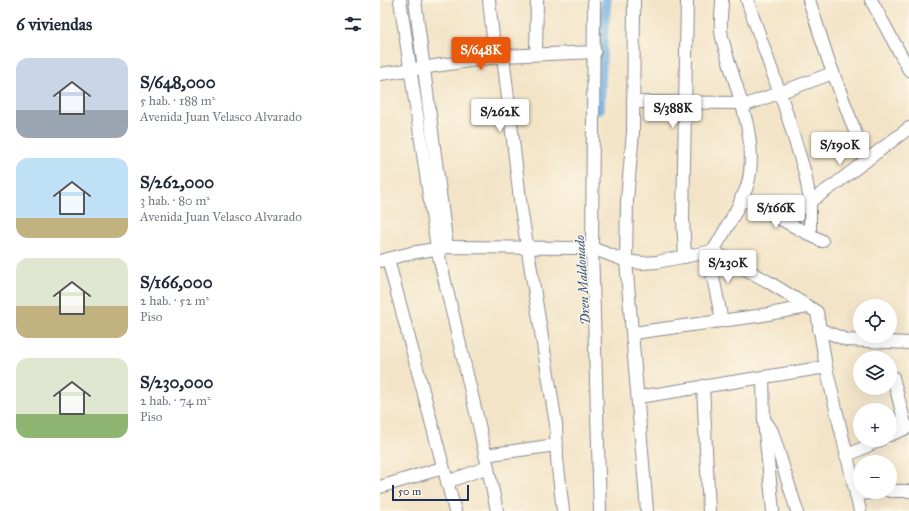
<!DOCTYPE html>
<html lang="es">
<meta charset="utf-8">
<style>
body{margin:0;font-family:"IM FELL Great Primer",serif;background:#f6f6f7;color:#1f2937;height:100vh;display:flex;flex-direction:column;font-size:15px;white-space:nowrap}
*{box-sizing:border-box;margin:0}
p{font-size:13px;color:#747a83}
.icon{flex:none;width:22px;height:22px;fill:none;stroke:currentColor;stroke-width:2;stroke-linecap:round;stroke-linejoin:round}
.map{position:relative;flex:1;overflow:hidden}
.side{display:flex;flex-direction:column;background:#fff;width:380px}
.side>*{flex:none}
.controls{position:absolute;left:473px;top:299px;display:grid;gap:8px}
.controls a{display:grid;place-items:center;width:44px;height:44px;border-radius:50%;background:#fff;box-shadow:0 4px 16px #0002;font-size:20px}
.scale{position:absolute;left:12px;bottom:10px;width:77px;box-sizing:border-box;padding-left:4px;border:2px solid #1b2f5e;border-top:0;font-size:11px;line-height:14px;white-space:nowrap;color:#1b2f5e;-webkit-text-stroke:3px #fcf5e5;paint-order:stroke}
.price{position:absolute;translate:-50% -34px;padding:0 9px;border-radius:4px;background:#fff;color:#222;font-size:13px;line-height:26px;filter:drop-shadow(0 1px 2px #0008)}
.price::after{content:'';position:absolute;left:50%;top:24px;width:12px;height:9px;margin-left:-6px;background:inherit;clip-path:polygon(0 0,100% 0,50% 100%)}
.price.active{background:#ea580c;color:#fff}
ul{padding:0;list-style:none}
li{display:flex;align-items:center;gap:12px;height:100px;padding:0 16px}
li span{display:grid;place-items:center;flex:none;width:112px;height:80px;border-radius:12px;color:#555}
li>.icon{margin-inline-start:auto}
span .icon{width:48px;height:48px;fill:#fffc;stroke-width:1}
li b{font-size:17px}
h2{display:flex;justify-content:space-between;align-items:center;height:48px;padding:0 16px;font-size:17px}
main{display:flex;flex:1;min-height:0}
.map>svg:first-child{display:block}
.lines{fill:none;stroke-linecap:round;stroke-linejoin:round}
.canal{stroke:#6cade0;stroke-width:11}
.minor-casing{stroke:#878a92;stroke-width:14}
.minor{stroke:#fff;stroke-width:12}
.labels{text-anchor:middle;stroke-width:3;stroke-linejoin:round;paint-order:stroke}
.water-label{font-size:13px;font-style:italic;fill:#335585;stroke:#fcf5e5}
</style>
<main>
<section class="side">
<h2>6 viviendas<svg class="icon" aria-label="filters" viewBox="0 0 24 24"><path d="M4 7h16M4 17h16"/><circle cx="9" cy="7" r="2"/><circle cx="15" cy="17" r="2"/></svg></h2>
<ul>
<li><span style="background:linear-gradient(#c9d6e8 65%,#9aa5b1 0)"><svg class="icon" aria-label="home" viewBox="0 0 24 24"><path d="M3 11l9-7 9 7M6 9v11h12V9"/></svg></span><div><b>S/648,000</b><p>5 hab. · 188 m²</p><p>Avenida Juan Velasco Alvarado</p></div></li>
<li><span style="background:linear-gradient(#bfe0f5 75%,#c2b280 0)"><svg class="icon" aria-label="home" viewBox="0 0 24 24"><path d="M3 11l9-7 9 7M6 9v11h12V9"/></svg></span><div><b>S/262,000</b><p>3 hab. · 80 m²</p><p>Avenida Juan Velasco Alvarado</p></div></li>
<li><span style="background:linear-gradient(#dfe7d0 60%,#c2b280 0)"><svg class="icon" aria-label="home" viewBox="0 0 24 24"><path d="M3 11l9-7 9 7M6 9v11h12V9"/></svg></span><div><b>S/166,000</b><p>2 hab. · 52 m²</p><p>Piso</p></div></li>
<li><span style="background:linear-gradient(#dfe7d0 70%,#8fb573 0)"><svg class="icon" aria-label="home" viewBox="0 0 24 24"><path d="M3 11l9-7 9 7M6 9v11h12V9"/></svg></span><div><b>S/230,000</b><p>2 hab. · 74 m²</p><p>Piso</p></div></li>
</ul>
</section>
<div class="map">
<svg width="529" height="511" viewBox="0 0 529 511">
<rect width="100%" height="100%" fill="#fcf5e5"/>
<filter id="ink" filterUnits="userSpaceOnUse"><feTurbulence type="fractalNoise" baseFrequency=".025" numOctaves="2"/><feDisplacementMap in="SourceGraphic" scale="8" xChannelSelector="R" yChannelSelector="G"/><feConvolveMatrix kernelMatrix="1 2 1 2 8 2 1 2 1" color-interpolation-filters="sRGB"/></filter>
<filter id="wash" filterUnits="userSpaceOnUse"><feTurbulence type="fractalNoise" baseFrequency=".012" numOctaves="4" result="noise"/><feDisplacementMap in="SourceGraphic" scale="16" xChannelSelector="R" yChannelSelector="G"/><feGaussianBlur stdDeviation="0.9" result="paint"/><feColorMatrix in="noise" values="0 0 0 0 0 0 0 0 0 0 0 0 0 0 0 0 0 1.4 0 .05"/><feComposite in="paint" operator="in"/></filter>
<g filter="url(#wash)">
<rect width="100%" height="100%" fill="#f3e4c7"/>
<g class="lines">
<polyline class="canal" points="219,109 222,42 226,0"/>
</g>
</g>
<g filter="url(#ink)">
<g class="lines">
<defs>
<g id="minor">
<polyline points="20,0 57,248 99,425 117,511"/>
<polyline points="35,0 67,247"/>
<polyline points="109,0 115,57"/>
<polyline points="214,0 212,248 220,511"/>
<polyline points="254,0 253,132 247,200 246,261 267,511"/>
<polyline points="367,0 405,108 425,173 430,201 430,234"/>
<polyline points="429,0 448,59 486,161"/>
<polyline points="491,0 529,70"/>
<polyline points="156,54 157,0"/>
<polyline points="123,56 141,208 176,424 177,459 183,511"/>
<polyline points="0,74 123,56 215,52"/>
<polyline points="253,102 362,103"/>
<polyline points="363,106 453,73"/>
<polyline points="361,198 442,241"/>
<polyline points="403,220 454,185 529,128"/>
<path d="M333 251C344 232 362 204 368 183 380 137 352 81 342 37 339 25 342 12 342 0"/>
<polyline points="328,253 342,321"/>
<polyline points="305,257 303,220 307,0"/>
<polyline points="8,259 75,511"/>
<polyline points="0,261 31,253 67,247 212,248 246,261 262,263 277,262 333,251 387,281 437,312 446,367 480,511"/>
<polyline points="439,329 467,340 529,343"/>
<polyline points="253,333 377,316 427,307"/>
<polyline points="383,377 384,421 393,511"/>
<polyline points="513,377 526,428"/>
<polyline points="323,386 329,511"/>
<polyline points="259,397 446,367"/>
<polyline points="386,422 392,431 417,511"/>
<polyline points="510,435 529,427"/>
<polyline points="105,455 176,445"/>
<polyline points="466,456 500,440"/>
<polyline points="67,482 108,467"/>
<polyline points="0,487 62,468"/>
<polyline points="510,491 529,491"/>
<polyline points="476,495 494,492"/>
</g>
</defs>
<use href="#minor" class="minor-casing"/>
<use href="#minor" class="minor"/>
</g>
</g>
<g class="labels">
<g class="water-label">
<text transform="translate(202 280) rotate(-94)" y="5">Dren Maldonado</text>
</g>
</g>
</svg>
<div class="controls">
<a><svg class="icon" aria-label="locate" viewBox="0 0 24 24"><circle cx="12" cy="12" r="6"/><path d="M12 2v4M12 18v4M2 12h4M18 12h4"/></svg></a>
<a><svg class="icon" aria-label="layers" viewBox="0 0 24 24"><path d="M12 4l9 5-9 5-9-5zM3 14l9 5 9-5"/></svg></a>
<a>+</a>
<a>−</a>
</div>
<div class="scale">50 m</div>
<b class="price active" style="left:101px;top:71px">S/648K</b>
<b class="price" style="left:293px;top:129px">S/388K</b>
<b class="price" style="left:120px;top:133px">S/262K</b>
<b class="price" style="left:460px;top:166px">S/190K</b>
<b class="price" style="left:396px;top:229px">S/166K</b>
<b class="price" style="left:348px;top:284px">S/230K</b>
</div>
</main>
